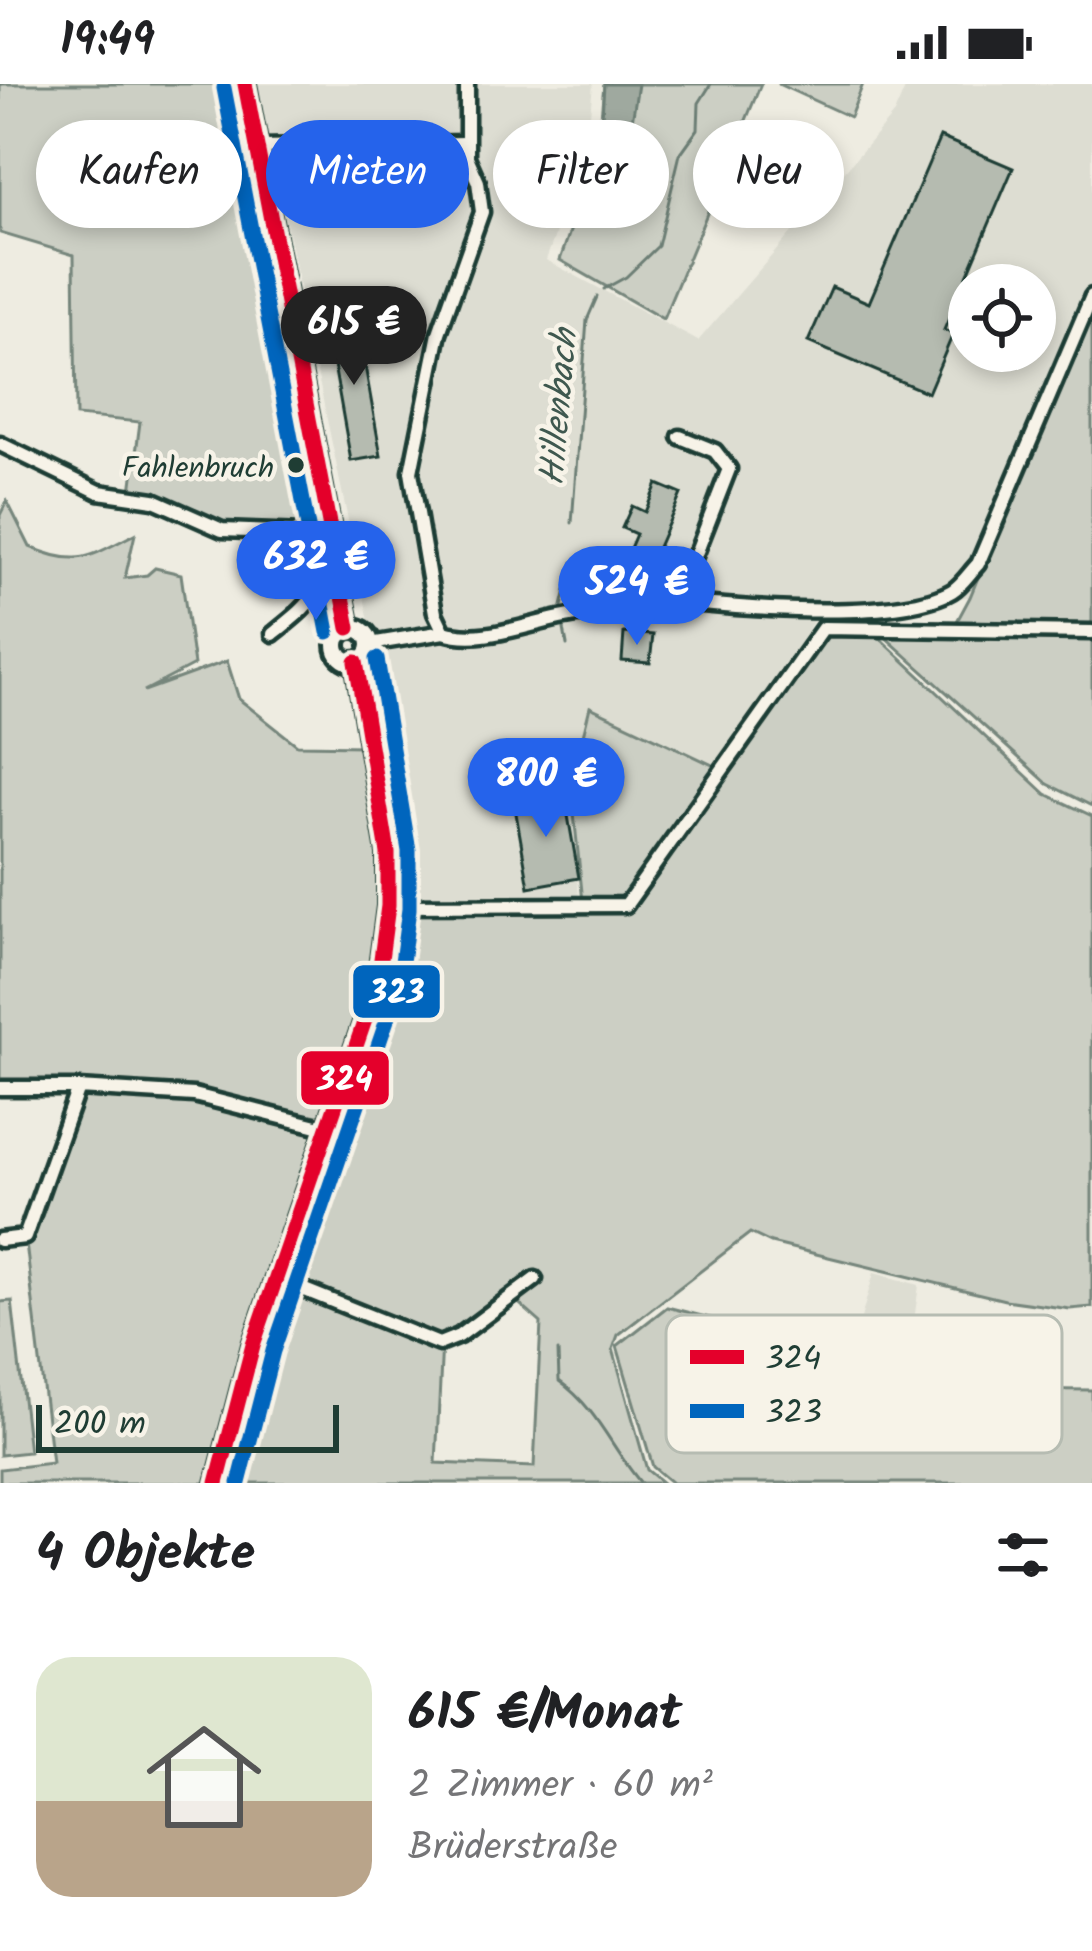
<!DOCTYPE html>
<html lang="de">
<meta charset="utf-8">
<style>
body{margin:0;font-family:Kalam,sans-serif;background:#f2f2f2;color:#202124;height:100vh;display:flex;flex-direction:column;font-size:45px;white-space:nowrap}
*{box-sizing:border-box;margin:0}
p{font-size:39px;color:#757577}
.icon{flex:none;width:66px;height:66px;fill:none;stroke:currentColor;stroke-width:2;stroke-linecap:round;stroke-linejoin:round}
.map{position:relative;height:1399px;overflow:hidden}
.drawer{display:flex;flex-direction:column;background:#fff;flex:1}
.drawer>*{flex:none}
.hud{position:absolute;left:36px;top:36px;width:1020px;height:108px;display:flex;gap:24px}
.tools{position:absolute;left:948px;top:180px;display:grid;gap:24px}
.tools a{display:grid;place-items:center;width:108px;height:108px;border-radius:50%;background:#fff;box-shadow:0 6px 18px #0003;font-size:60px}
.scale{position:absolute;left:36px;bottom:30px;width:303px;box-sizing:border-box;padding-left:12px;border:6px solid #1f3d34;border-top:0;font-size:33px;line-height:42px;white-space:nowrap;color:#1f3d34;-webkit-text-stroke:9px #f7f3e8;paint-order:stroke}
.price{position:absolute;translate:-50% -102px;padding:0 27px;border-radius:42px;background:#2563eb;color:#fff;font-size:39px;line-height:78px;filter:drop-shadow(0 3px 6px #0008)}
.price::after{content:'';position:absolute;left:50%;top:72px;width:36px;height:27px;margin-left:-18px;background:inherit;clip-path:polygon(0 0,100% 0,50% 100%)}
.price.on{background:#222;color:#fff}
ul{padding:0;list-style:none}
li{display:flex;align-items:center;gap:36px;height:300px;padding:0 36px}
li span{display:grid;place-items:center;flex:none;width:336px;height:240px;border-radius:36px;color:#555}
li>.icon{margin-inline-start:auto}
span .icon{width:144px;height:144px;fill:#fffc;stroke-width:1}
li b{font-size:51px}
h2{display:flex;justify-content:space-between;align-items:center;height:144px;padding:0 36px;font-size:51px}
.tag{padding:0 42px;border-radius:54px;background:#fff;box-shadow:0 6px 18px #0003;font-size:42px;line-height:108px}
.tag.on{background:#2563eb;color:#fff}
.status{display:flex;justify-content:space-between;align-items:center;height:84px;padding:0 60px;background:#fff;direction:ltr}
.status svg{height:33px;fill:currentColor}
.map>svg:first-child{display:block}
.built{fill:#ddddd2;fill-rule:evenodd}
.green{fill:#cccfc4;stroke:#76867c;stroke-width:3;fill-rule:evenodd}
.water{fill:#9fa99f;stroke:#6c7e74;stroke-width:3}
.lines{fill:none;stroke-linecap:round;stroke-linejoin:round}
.stream{stroke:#6c7e74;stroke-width:3}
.building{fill:#b5bbb0;stroke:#1f3d34;stroke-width:3}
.street-casing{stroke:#1f3d34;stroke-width:21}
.secondary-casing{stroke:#1f3d34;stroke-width:26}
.street{stroke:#f7f3e8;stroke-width:12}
.secondary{stroke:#f7f3e8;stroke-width:16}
.bus-1-casing{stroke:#f7f3e8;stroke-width:24}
.bus-2-casing{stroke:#f7f3e8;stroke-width:24}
.bus-1{stroke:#e4002b;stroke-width:15}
.bus-2{stroke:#0065bd;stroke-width:15}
.bus-dot{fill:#1f3d34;stroke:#f7f3e8;stroke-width:4.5}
.labels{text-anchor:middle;stroke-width:9;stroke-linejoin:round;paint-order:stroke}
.bus-label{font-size:30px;fill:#1f3d34;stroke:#f7f3e8;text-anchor:end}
.water-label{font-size:36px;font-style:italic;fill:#3f584f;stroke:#f7f3e8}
.key{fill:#f7f3e8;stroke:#b6bcb2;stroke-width:3}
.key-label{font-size:33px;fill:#1f3d34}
.line-badge{stroke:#f7f3e8;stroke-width:4.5}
.badge-label{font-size:33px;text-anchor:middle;font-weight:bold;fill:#fff}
</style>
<div class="status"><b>19:49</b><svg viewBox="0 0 49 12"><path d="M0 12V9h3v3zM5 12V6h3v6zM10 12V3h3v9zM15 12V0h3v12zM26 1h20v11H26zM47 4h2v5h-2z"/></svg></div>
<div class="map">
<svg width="1092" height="1399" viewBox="0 0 1092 1399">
<rect width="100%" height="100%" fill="#eeece1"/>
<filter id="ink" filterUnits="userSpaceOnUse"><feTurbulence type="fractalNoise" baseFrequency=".00833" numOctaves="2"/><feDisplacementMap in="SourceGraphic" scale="24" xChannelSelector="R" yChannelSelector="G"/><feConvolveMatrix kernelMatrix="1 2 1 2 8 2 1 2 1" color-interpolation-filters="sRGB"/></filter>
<g filter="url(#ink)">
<g class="built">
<path d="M257 0H593L587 62 546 176 698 257 894 30 907 0H1092V212L970 513 821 525 719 684 571 700 579 814 409 816 368 532ZM969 201H1035V267H969Z"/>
<polygon points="874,1189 919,1201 912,1251 861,1234"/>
</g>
<g class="green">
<polygon points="0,0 234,0 271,185 303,384 318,437 314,444 224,441 157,410 131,408 140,338 76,332 74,171 0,149"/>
<polygon points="604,0 761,0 663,235 560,176 598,67"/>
<polygon points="778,0 863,0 850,33"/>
<polygon points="1092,215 1092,540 956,539 970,513"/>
<path d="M7 417 30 463C79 484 89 473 135 450L125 494 147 491 155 484 181 490 194 581 144 607 227 577 239 615 297 661 364 662C371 717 383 773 380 828 375 900 347 966 324 1033L160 1006 0 1004V431Z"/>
<path d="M823 544 870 545 1046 710 1092 732V1223L1070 1225 1005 1216 771 1159 750 1149 618 1251 613 1265 647 1386 663 1399H227C250 1317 272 1232 302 1152 342 1046 385 940 402 827L583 818 571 700 590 623 719 684ZM514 1215 541 1239 534 1383 436 1379 442 1257Z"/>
<polygon points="882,550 1092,550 1092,722 1048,700"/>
<polygon points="82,1009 163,1011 322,1048 211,1399 0,1399 0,1385 52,1379 26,1159 44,1126"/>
<polygon points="12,1217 29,1368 0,1371 0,1218"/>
<polygon points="667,1223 987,1305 1092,1306 1092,1399 672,1399 653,1383 617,1262"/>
</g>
<polygon class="water" points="604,0 638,0 629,56 605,54 601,49"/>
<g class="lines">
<g class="stream">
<polyline points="604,205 626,193 658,162 680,70 698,45 699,19 711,0"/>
<polyline points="572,439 587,236 597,213"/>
<polyline points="561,526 573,478"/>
<polyline points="564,545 567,561"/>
<path d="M558 1267 559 1297C598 1325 611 1364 641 1399"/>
</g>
</g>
<g class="building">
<polygon points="940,53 1013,84 944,246 953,250 928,309 808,258 832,203 869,219"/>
<polygon points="356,231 381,372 351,377 326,236"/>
<polygon points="657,400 681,410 645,493 622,483 636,450 622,444 632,422 645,428"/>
<polygon points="624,549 653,551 650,579 622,577"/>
<polygon points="564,709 579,794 529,803 514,718"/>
</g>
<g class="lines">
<defs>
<g id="street">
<path d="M467 0V73L478 98 482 128 439 249 411 388 435 529 444 548C484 561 536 536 577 531 616 526 653 531 691 519L685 498 729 385 715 367 680 353"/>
<polyline points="260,63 465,59"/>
<polyline points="0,360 99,408 154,416 222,446 331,450"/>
<path d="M691 519C753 525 900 537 952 507 962 501 970 488 978 480L1092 212"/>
<path d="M273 550C319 513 325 509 313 451"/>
<polyline points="370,560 444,548"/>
<polyline points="388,822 626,821 823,544 1092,548"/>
<polyline points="0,1004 78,1004"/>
<polyline points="0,1156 25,1153 78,1004 194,1011 329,1045"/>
<polyline points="275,1194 439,1260 459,1252 535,1195"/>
</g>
<g id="secondary">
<polyline points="245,0 349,544"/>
<circle cx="353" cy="561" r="17"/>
<polyline points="217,1399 253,1261 378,898 388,822 388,769 356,578"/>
</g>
</defs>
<use href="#street" class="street-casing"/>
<use href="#secondary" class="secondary-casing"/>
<use href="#street" class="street"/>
<use href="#secondary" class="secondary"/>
<defs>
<g id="bus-1">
<polyline points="245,0 349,544"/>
<polyline points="217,1399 253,1261 378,898 388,822 388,769 356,578"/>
</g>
<g id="bus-2">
<polyline points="224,4 328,548"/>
<polyline points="239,1399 273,1267 399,901 409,825 409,767 377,575"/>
</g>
</defs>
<use href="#bus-1" class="bus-1-casing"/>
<use href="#bus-2" class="bus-2-casing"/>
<use href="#bus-1" class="bus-1"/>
<use href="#bus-2" class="bus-2"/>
</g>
</g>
<circle class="bus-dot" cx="296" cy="381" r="10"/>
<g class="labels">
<g class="bus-label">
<text x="274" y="393">Fahlenbruch</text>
</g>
<g class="water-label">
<text transform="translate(557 323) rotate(-85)" y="13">Hillenbach</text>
</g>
</g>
<rect x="666" y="1231" width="396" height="138" rx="18" class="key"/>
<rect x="690" y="1266" width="54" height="14" fill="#e4002b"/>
<rect x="690" y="1320" width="54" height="14" fill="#0065bd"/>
<g class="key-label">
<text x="765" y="1285">324</text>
<text x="765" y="1339">323</text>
</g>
<g class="line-badge">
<rect x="351" y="879" width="91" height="57" rx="12" fill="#0065bd"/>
<rect x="299" y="965" width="92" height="58" rx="12" fill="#e4002b"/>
</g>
<g class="badge-label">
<text x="397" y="919">323</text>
<text x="345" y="1006">324</text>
</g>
</svg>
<div class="tools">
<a><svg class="icon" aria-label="locate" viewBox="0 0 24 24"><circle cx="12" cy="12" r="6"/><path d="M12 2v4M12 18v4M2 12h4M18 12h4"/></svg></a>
</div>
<div class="scale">200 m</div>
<b class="price on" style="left:354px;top:304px">615 €</b>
<b class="price" style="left:316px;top:539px">632 €</b>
<b class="price" style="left:637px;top:564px">524 €</b>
<b class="price" style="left:546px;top:756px">800 €</b>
<div class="hud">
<a class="tag">Kaufen</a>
<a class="tag on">Mieten</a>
<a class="tag">Filter</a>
<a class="tag">Neu</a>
</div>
</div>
<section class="drawer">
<h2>4 Objekte<svg class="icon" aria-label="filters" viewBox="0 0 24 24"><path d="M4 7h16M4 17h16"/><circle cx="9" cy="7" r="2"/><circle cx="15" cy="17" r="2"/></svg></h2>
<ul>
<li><span style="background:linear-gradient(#dfe7d0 60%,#b9a48a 0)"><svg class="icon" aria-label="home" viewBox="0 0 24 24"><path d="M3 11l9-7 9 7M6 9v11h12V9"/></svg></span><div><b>615 €/Monat</b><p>2 Zimmer · 60 m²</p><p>Brüderstraße</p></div></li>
</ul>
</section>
